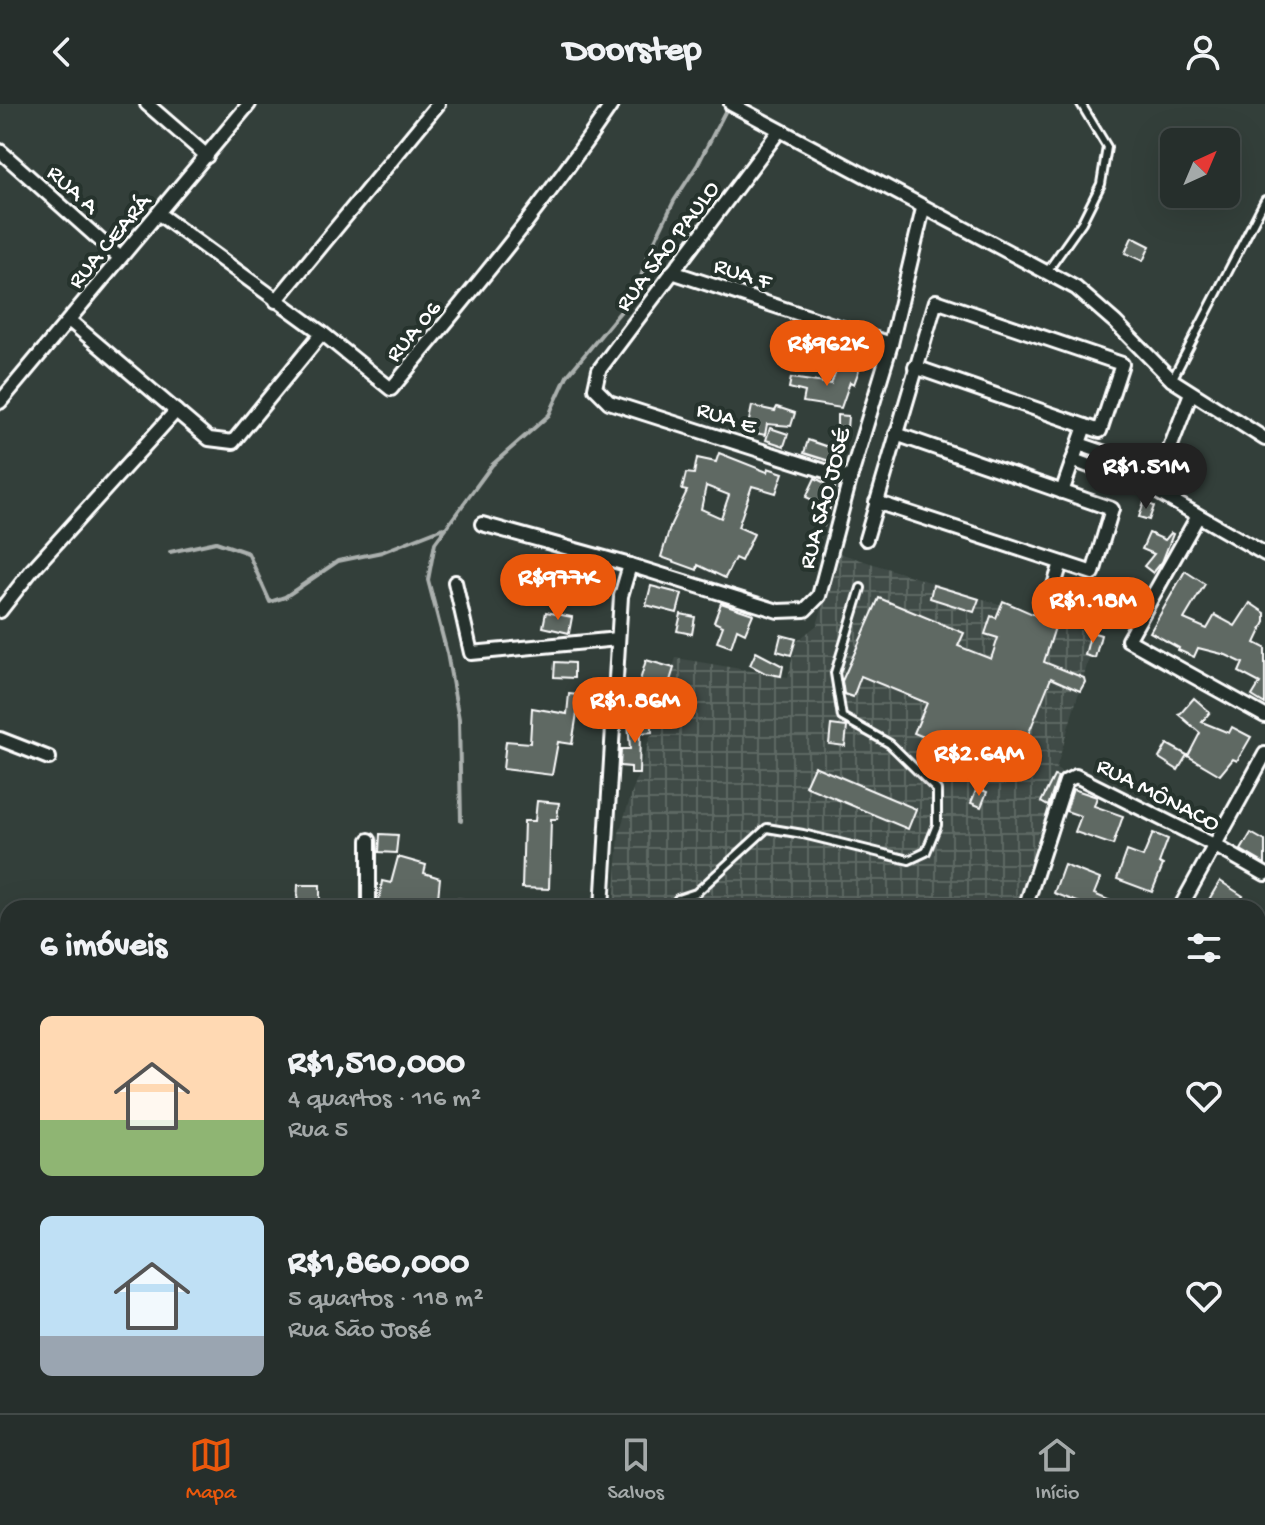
<!DOCTYPE html>
<html lang="pt">
<meta charset="utf-8">
<style>
body{margin:0;font-family:"Gochi Hand",sans-serif;background:#2e3734;color:#f1f3f6;height:100vh;display:flex;flex-direction:column;font-size:30px;white-space:nowrap}
*{box-sizing:border-box;margin:0}
p{font-size:26px;color:#a4a9a9}
.icon{flex:none;width:44px;height:44px;fill:none;stroke:currentColor;stroke-width:2;stroke-linecap:round;stroke-linejoin:round}
.map{position:relative;flex:1;overflow:hidden}
.drawer{position:absolute;left:0px;top:796px;width:1266px;height:514px;display:flex;flex-direction:column;background:#262f2c;border-radius:24px 24px 0 0;box-shadow:0 8px 32px #0002,0 0 0 2px #424a48}
.drawer>*{flex:none}
.needle{width:52px;rotate:44deg}
.tools{position:absolute;left:1160px;top:24px;display:grid;gap:16px}
.tools a{display:grid;place-items:center;width:80px;height:80px;border-radius:12px;background:#262f2c;box-shadow:0 8px 32px #0002,0 0 0 2px #424a48;font-size:40px}
.price{position:absolute;translate:-50% -68px;padding:0 18px;border-radius:28px;background:#ea580c;color:#fff;font-size:26px;line-height:52px;filter:drop-shadow(0 2px 4px #0008)}
.price::after{content:'';position:absolute;left:50%;top:48px;width:24px;height:18px;margin-left:-12px;background:inherit;clip-path:polygon(0 0,100% 0,50% 100%)}
.price.current{background:#222;color:#fff}
ul{padding:0;list-style:none}
li{display:flex;align-items:center;gap:24px;height:200px;padding:0 40px}
li span{display:grid;place-items:center;flex:none;width:224px;height:160px;border-radius:12px;color:#555}
li>.icon{margin-inline-start:auto}
span .icon{width:96px;height:96px;fill:#fffc;stroke-width:1}
li b{font-size:34px}
h2{display:flex;justify-content:space-between;align-items:center;height:96px;padding:0 40px;font-size:34px}
header{display:flex;justify-content:space-between;align-items:center;height:104px;padding:0 40px;background:#262f2c;font-size:36px;font-weight:700}
.tabs{display:flex;justify-content:space-around;align-items:center;height:112px;border-top:2px solid #424a48;background:#262f2c;font-size:22px;color:#a4a9a9}
.tabs a{display:grid;justify-items:center;gap:4px}
.tabs .current{color:#ea580c}
.map>svg:first-child{display:block}
.industrial{fill:url(#industrial-grid)}
.lines{fill:none;stroke-linecap:round;stroke-linejoin:round}
.stream{stroke:#abb0ae;stroke-width:4}
.building{fill:#5f6964;stroke:#fff;stroke-width:2;fill-rule:evenodd}
.service-casing{stroke:#fff;stroke-width:12}
.minor-casing{stroke:#fff;stroke-width:18}
.secondary-casing{stroke:#fff;stroke-width:24}
.primary-casing{stroke:#fff;stroke-width:26}
.service{stroke:#26332d;stroke-width:6}
.minor{stroke:#26332d;stroke-width:12}
.secondary{stroke:#26332d;stroke-width:18}
.primary{stroke:#26332d;stroke-width:20}
.labels{text-anchor:middle;stroke-width:8;stroke-linejoin:round;paint-order:stroke}
.street-label{font-size:24px;fill:#fff;stroke:#26332d}
</style>
<header><svg class="icon" aria-label="back" viewBox="0 0 24 24"><path d="M15 5l-7 7 7 7"/></svg>Doorstep<svg class="icon" aria-label="person" viewBox="0 0 24 24"><circle cx="12" cy="8" r="4"/><path d="M4 21q1-7 8-7t8 7"/></svg></header>
<div class="map">
<svg width="1265" height="1309" viewBox="0 0 1265 1309">
<defs>
<pattern id="industrial-grid" width="8" height="8" patternUnits="userSpaceOnUse" patternTransform="scale(2)"><rect width="8" height="8" fill="#404c47"/><path d="M0 4h8M4 0v8" fill="none" stroke="#5d6763"/></pattern>
</defs>
<rect width="100%" height="100%" fill="#333f3a"/>
<filter id="ink" filterUnits="userSpaceOnUse"><feTurbulence type="fractalNoise" baseFrequency=".0125" numOctaves="2"/><feDisplacementMap in="SourceGraphic" scale="16" xChannelSelector="R" yChannelSelector="G"/><feConvolveMatrix kernelMatrix="1 2 1 2 8 2 1 2 1" color-interpolation-filters="sRGB"/></filter>
<g filter="url(#ink)">
<polygon class="industrial" points="839,449 1096,531 1056,665 1072,674 1028,804 614,804 619,729 676,554 788,573 796,538 817,521"/>
<g class="lines">
<g class="stream">
<polyline points="170,448 216,438 248,449 270,498 285,493 338,457 382,448 443,424"/>
<polyline points="461,717 459,615 447,549 428,476 435,439 492,361 549,311 567,272 636,189 647,153 674,97 698,60 728,2"/>
</g>
</g>
<g class="building">
<polygon points="1132,133 1150,142 1143,157 1125,149"/>
<polygon points="818,239 838,245 834,257 815,251"/>
<polygon points="839,258 859,266 854,280 850,278 841,304 803,298 805,288 789,284 791,274 831,280"/>
<polygon points="752,302 775,307 777,303 795,309 791,322 767,320 765,331 747,327"/>
<polygon points="837,311 848,312 847,325 837,325"/>
<polygon points="770,324 788,330 784,342 766,336"/>
<polygon points="808,336 843,348 839,360 804,349"/>
<path d="M719 349 767 368 768 364 783 369 776 389 752 382 738 423 754 430 741 457 735 454 725 474 698 461 697 466 661 453 671 420 687 387 682 386 686 369 694 370 697 354 716 358ZM706 382 729 391 721 414 701 405Z"/>
<polygon points="815,374 835,384 826,403 830,404 824,422 808,417 815,397 806,393"/>
<polygon points="1144,398 1154,402 1149,416 1139,413"/>
<polygon points="1149,429 1165,436 1171,429 1173,430 1162,458 1153,469 1144,462 1154,450 1142,445"/>
<polygon points="1185,467 1205,480 1184,515 1207,525 1215,511 1235,522 1250,499 1265,509 1265,518 1255,539 1265,544 1265,600 1252,592 1260,579 1239,568 1243,559 1226,551 1198,544 1194,553 1178,546 1179,544 1150,528"/>
<polygon points="933,481 979,495 974,508 930,494"/>
<polygon points="651,482 682,490 677,509 646,501"/>
<polygon points="879,494 964,529 958,542 991,555 998,534 985,530 991,512 996,514 1003,497 1056,520 1044,558 1084,574 1085,578 1080,587 1051,574 1028,631 1018,627 1008,653 997,648 992,661 914,629 927,599 861,572 853,593 844,590 842,577"/>
<polygon points="721,499 753,510 745,529 737,525 731,543 717,538 723,522 714,518"/>
<polygon points="546,508 572,513 569,529 543,523"/>
<polygon points="681,510 695,513 692,530 677,527"/>
<polygon points="1091,528 1101,531 1095,554 1085,551"/>
<polygon points="781,531 796,535 791,551 777,547"/>
<polygon points="756,548 783,562 781,572 765,569 750,561"/>
<polygon points="646,556 674,564 664,596 639,589 638,600 624,599 625,579 639,580"/>
<polygon points="555,558 574,559 574,574 554,573"/>
<polygon points="569,590 587,592 585,604 578,603 572,640 558,638 552,671 503,665 506,637 530,639 532,604 567,610"/>
<polygon points="1194,594 1210,608 1202,618 1229,629 1232,623 1251,633 1237,657 1233,655 1220,671 1188,652 1200,629 1178,610 1181,609"/>
<polygon points="652,617 652,628 640,629 639,670 631,670 631,663 620,662 621,645 630,645 628,618"/>
<polygon points="831,621 847,623 845,642 829,640"/>
<polygon points="1167,640 1187,651 1178,666 1159,654"/>
<polygon points="814,662 916,705 908,725 805,682"/>
<polygon points="1054,672 1058,673 1048,702 1041,698"/>
<polygon points="977,684 987,688 981,703 971,699"/>
<polygon points="1073,685 1097,693 1094,702 1123,712 1113,741 1075,728 1081,712 1066,707"/>
<polygon points="537,697 559,699 557,715 551,715 549,785 522,784 524,717 535,717"/>
<polygon points="1153,729 1168,735 1159,759 1163,761 1152,788 1117,775 1127,747 1143,753"/>
<polygon points="1251,729 1265,737 1265,760 1241,746"/>
<polygon points="380,730 398,731 396,749 379,748"/>
<polygon points="398,753 426,761 424,769 440,774 438,794 464,795 464,804 427,804 379,797 382,777 391,779"/>
<polygon points="1064,761 1100,775 1094,790 1127,804 1093,804 1054,789"/>
<polygon points="1220,777 1243,792 1235,804 1204,804"/>
<polygon points="298,781 320,781 320,803 297,802"/>
</g>
<g class="lines">
<defs>
<g id="service">
<polyline points="1046,169 1082,118 1101,80 1107,43 1081,0"/>
<polyline points="1173,274 1265,96"/>
<polyline points="678,795 692,804"/>
<polyline points="675,804 678,795 696,789 767,724 803,730 909,756 926,748 937,721 937,686 890,640 842,613 835,569 861,484"/>
<polyline points="0,897 8,903"/>
<polyline points="0,914 8,914"/>
<polyline points="718,1302 718,1309"/>
</g>
<g id="minor">
<polyline points="147,0 207,52"/>
<polyline points="731,0 1076,184 1115,218 1172,276 1265,335"/>
<polyline points="779,27 599,266 595,284 609,298 850,375"/>
<polyline points="0,47 119,153"/>
<path d="M159 110 322 229 391 285C468 192 545 100 612 0"/>
<polyline points="672,168 891,240"/>
<polyline points="276,197 438,0"/>
<polyline points="70,217 209,335 233,338 322,229"/>
<polyline points="915,263 1085,322"/>
<polyline points="0,298 249,0"/>
<polyline points="1079,340 1161,368"/>
<polyline points="1073,356 1154,386 1265,450"/>
<polyline points="1154,386 1191,289"/>
<polyline points="876,398 1093,469 1112,405 896,330"/>
<polyline points="1198,412 1128,536 1265,612"/>
<polyline points="482,420 630,461"/>
<polyline points="866,435 936,197 1122,260 1100,327 1085,322 1062,388"/>
<polyline points="1061,459 1051,491 1083,504"/>
<polyline points="455,478 471,549 618,535"/>
<polyline points="0,507 32,466 176,307"/>
<polyline points="0,635 49,654"/>
<polyline points="369,804 369,736"/>
<polyline points="602,804 621,492 630,461 778,507 805,506 819,492 850,375 891,240 923,105"/>
<polyline points="1025,804 1066,677 1076,672 1214,741 1265,770"/>
<polyline points="1180,804 1265,650"/>
<polyline points="0,851 8,857"/>
<polyline points="1258,933 1265,937"/>
<polyline points="0,951 8,951"/>
<polyline points="0,1148 8,1149"/>
<polyline points="109,1309 109,1302"/>
<polyline points="337,1309 337,1302"/>
<polyline points="581,1309 581,1302"/>
</g>
<polyline id="secondary" points="813,1309 832,1302"/>
<g id="primary">
<polyline points="1258,1175 1265,1173"/>
<polyline points="1258,1212 1265,1210"/>
<polyline points="754,1309 786,1302"/>
<polyline points="930,1309 953,1302"/>
</g>
</defs>
<use href="#service" class="service-casing"/>
<use href="#minor" class="minor-casing"/>
<use href="#secondary" class="secondary-casing"/>
<use href="#primary" class="primary-casing"/>
<use href="#service" class="service"/>
<use href="#minor" class="minor"/>
<use href="#secondary" class="secondary"/>
<use href="#primary" class="primary"/>
</g>
</g>
<g class="labels">
<g class="street-label">
<text transform="translate(74 84) rotate(42)" y="8">RUA A</text>
<text transform="translate(108 136) rotate(-50)" y="8">RUA CEARÁ</text>
<text transform="translate(666 141) rotate(-53)" y="8">RUA SÃO PAULO</text>
<text transform="translate(743 168) rotate(18)" y="8">RUA F</text>
<text transform="translate(412 226) rotate(-50)" y="8">RUA 06</text>
<text transform="translate(727 312) rotate(18)" y="8">RUA E</text>
<text transform="translate(823 394) rotate(-75)" y="8">RUA SÃO JOSÉ</text>
<text transform="translate(1159 689) rotate(27)" y="8">RUA MÔNACO</text>
</g>
</g>
</svg>
<div class="tools">
<a><svg class="needle" viewBox="-14 -14 28 28"><path d="M0-13l5 13h-10z" fill="#e53935"/><path d="M0 13l5-13h-10z" fill="#a4a9a9"/></svg></a>
</div>
<b class="price" style="left:827px;top:284px">R$962K</b>
<b class="price current" style="left:1146px;top:407px">R$1.51M</b>
<b class="price" style="left:558px;top:518px">R$977K</b>
<b class="price" style="left:1093px;top:541px">R$1.18M</b>
<b class="price" style="left:635px;top:641px">R$1.86M</b>
<b class="price" style="left:979px;top:694px">R$2.64M</b>
<section class="drawer">
<h2>6 imóveis<svg class="icon" aria-label="filters" viewBox="0 0 24 24"><path d="M4 7h16M4 17h16"/><circle cx="9" cy="7" r="2"/><circle cx="15" cy="17" r="2"/></svg></h2>
<ul>
<li><span style="background:linear-gradient(#ffd9b3 65%,#8fb573 0)"><svg class="icon" aria-label="home" viewBox="0 0 24 24"><path d="M3 11l9-7 9 7M6 9v11h12V9"/></svg></span><div><b>R$1,510,000</b><p>4 quartos · 116 m²</p><p>Rua 5</p></div><svg class="icon" aria-label="heart" viewBox="0 0 24 24"><path d="M12 20l-8-8c-3-5 5-10 8-4 3-6 11-1 8 4z"/></svg></li>
<li><span style="background:linear-gradient(#bfe0f5 75%,#9aa5b1 0)"><svg class="icon" aria-label="home" viewBox="0 0 24 24"><path d="M3 11l9-7 9 7M6 9v11h12V9"/></svg></span><div><b>R$1,860,000</b><p>5 quartos · 118 m²</p><p>Rua São José</p></div><svg class="icon" aria-label="heart" viewBox="0 0 24 24"><path d="M12 20l-8-8c-3-5 5-10 8-4 3-6 11-1 8 4z"/></svg></li>
</ul>
</section>
</div>
<nav class="tabs">
<a class="current"><svg class="icon" aria-label="map" viewBox="0 0 24 24"><path d="M3 6l6-2 6 2 6-2v14l-6 2-6-2-6 2zM9 4v14M15 6v14"/></svg>Mapa</a>
<a><svg class="icon" aria-label="saved" viewBox="0 0 24 24"><path d="M7 4h10v16l-5-4-5 4z"/></svg>Salvos</a>
<a><svg class="icon" aria-label="home" viewBox="0 0 24 24"><path d="M3 11l9-7 9 7M6 9v11h12V9"/></svg>Início</a>
</nav>
